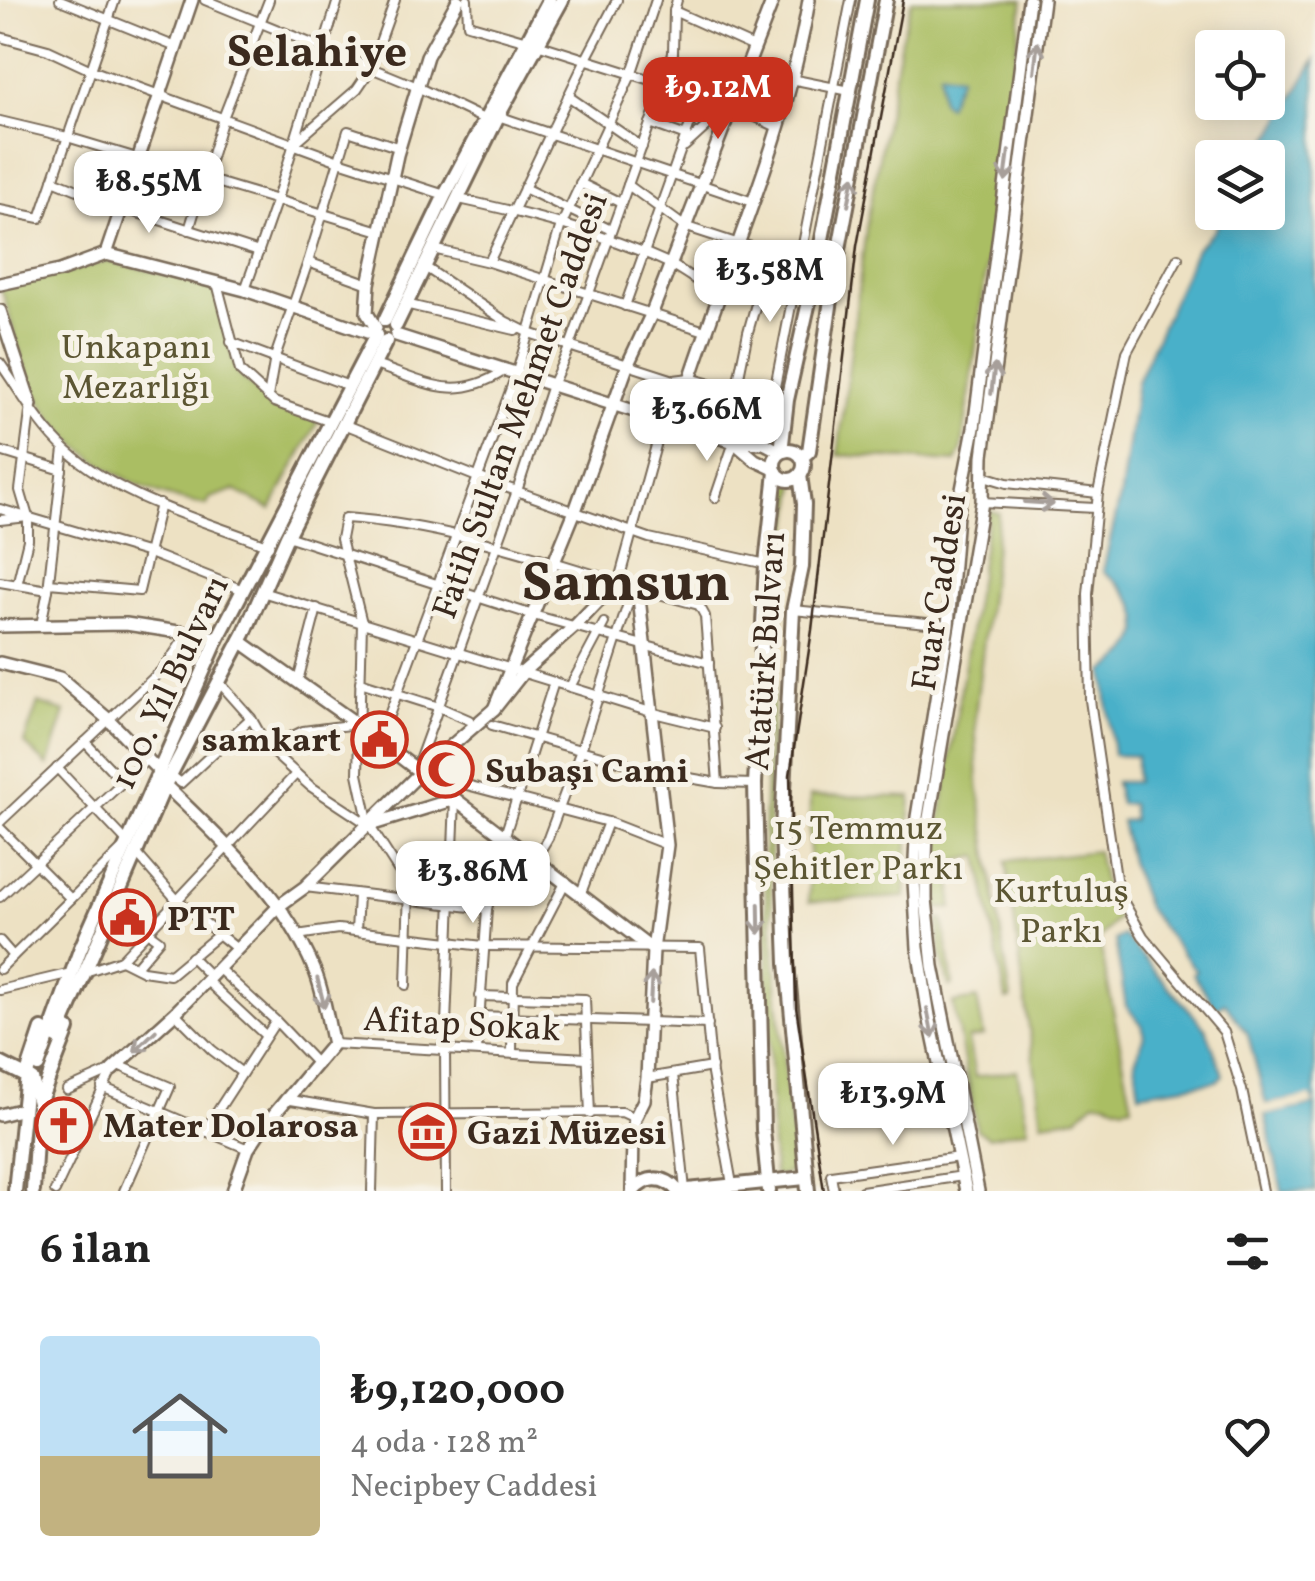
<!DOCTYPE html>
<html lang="tr">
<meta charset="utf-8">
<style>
body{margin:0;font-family:Vollkorn,serif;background:#f2f2f2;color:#222;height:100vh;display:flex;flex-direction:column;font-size:38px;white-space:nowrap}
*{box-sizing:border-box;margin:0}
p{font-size:32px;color:#767676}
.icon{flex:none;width:55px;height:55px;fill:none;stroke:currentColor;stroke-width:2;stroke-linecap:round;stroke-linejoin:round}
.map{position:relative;height:1191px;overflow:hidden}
.details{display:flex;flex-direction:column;background:#fff;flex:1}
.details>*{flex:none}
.tools{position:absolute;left:1195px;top:30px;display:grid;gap:20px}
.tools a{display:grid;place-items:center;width:90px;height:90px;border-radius:10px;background:#fff;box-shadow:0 5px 25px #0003;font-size:50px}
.price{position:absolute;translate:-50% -85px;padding:0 22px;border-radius:20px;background:#fff;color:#222;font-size:32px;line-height:65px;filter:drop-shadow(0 2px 5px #0008)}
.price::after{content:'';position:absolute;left:50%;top:60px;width:30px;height:22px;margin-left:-15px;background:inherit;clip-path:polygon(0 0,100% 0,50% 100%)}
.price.selected{background:#c8321e;color:#fff}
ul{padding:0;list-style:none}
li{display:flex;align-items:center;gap:30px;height:250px;padding:0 40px}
li span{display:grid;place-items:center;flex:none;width:280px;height:200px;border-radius:10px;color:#555}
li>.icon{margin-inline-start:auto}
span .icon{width:120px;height:120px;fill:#fffc;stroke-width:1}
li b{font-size:42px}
h2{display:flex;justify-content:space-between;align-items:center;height:120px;padding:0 40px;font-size:42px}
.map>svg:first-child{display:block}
.green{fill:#aabe63;stroke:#727440;stroke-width:2.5}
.water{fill:#4ab0c9;stroke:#426d74;stroke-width:2.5}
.pier{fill:#ede1c3}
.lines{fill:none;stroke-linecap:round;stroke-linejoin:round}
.primary-tunnel{stroke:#c9bca2;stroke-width:12;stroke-dasharray:12 6;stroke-linecap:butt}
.street-casing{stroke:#796a58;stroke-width:12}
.secondary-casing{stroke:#796a58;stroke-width:16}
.primary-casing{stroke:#796a58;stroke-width:18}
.street{stroke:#fff;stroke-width:8}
.secondary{stroke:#fff;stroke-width:11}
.primary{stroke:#fff;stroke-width:12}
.tram{stroke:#3b2a1e;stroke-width:2.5}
.oneway{stroke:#a79f9a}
.labels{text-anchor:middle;stroke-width:10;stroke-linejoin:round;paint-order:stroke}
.park-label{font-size:35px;fill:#5c5633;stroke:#f7f3e8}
.street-label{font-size:35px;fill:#3b2a1e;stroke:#f7f3e8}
.poi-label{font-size:35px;font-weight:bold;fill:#3b2a1e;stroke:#f7f3e8;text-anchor:start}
.district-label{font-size:45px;font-weight:bold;fill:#3b2a1e;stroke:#f7f3e8}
.town-label{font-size:55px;font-weight:bold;fill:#3b2a1e;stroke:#f7f3e8}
</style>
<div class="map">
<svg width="1315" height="1191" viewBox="0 0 1315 1191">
<rect width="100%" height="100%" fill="#f7f3e8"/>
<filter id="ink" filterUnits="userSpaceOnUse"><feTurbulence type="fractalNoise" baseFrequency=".01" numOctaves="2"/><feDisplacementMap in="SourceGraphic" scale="20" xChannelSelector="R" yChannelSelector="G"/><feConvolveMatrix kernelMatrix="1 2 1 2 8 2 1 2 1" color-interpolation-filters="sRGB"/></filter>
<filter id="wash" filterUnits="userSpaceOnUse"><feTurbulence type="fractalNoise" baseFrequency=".0048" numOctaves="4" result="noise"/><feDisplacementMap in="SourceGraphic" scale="40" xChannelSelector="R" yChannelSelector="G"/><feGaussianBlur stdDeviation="2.25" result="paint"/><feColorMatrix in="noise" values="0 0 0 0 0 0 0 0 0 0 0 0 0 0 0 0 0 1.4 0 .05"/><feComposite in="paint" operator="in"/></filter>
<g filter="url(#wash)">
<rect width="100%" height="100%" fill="#ede1c3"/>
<g class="green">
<polygon points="912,0 1023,0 962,449 956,462 838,455 866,228 901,39"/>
<path d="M109 261 215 285 237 373 272 405 318 421 271 509 234 490 210 498 207 505C138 495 62 452 31 383 18 353 11 319 1 287Z"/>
<path d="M788 476 797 478 785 572 786 592C757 770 771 980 796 1158L793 1171 779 1177 774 1175 772 1147 764 832 772 605Z"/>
<polygon points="989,511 999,513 975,715 978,785 1011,999 1006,1000 979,856 952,862 952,908 937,909 939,828"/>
<polygon points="38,703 65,712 48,766 24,743"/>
<polygon points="810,796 911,797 905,897 809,902"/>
<polygon points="1097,851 1108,903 1117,918 1099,939 1132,1105 1123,1107 1106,1101 1095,1101 1077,1117 1042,1122 1006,861"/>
<polygon points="938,919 943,919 953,985 949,986 940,952"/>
<polygon points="977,999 984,1036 968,1039 975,1077 1017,1070 1028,1129 989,1137 977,1130 953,1003"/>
</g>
<g class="water">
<path d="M1315 60V1191H1282L1265 1115 1312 1105 1311 1097 1266 1104 1248 1035 1225 1003 1216 1008 1193 974 1196 971 1147 908 1130 862 1121 821 1133 820 1131 804H1120L1115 782H1136V756L1113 755 1104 672C1112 665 1123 659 1129 651 1153 619 1129 590 1103 571L1121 493 1137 382 1196 249 1214 231 1226 213 1268 212V158L1259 157Z"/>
<polygon points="940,72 960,76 947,106 941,101"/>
<polygon points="1123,935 1206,1029 1223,1075 1217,1081 1139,1093 1135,1061 1144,1037 1142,1025 1126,1006 1115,940"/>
</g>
<polygon class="pier" points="1311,1096 1313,1104 1265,1115 1264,1110 1287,1105 1266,1109 1263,1105"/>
</g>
<g filter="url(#ink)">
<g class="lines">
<polyline class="primary-tunnel" points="38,1094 46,1067"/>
<defs>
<g id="street">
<polyline points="60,0 176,47"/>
<polyline points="205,0 415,86 486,120"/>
<polyline points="467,0 468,24 527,41"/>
<polyline points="617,0 585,61 489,262 705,331"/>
<polyline points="674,11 754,47"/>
<polyline points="0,37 48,50 91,70 339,161 445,195"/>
<polyline points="537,44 730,105 777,127"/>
<polyline points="791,79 850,91"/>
<polyline points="568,96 642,147"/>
<polyline points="498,116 753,202"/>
<polyline points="0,121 67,137 380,231"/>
<polyline points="650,123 686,136"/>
<polyline points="298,140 357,89 370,70 395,0"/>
<polyline points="685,146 730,105"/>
<polyline points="53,180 122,208 259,252"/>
<polyline points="580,183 621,203"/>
<polyline points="628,185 684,226 739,244 818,261"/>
<polyline points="524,188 611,230"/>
<path d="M459 199C528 214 601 232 666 262 684 271 701 284 718 295"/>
<polyline points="0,210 40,218 115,0"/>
<polyline points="189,230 223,118 269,0"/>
<polyline points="433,249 489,262"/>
<polyline points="1178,258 1127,352 1098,493 1088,594 1090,700 1118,892 1143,936 1224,1032 1242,1090 1263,1191"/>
<polyline points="308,262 348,131 400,148"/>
<polyline points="425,267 505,321 529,333 674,380 690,378 736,391 787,400"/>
<polyline points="217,283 240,371 274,402 331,422"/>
<polyline points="245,290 277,199 338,0"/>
<polyline points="405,304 515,330"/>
<polyline points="625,306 700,96"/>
<polyline points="231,342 349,386"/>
<path d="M0 363C20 391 40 427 66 450 122 500 201 519 269 546"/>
<path d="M375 365C426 382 454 403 504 371"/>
<polyline points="736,391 748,332 771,251"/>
<polyline points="268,397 275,357 308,262 369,284"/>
<polyline points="344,424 477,477 649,538 766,564"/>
<polyline points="764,443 851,0"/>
<polyline points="0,451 62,470"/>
<polyline points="984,476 1007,483 1098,493"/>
<polyline points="715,498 734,442"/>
<polyline points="982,502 1095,508"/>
<polyline points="0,509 149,553 243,590"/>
<polyline points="28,517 20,490 31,405"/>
<polyline points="0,520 28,517 28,540 17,585"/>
<polyline points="287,536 533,615 709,663"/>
<polyline points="619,580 674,380"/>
<polyline points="0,582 48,590 41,625"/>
<polyline points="49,583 139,591 160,504"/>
<polyline points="48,590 64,449"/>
<polyline points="262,592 654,713 715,728"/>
<polyline points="793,610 948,625"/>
<polyline points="298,681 317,608"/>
<polyline points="219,682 251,718 268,748 310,786 369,825"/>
<polyline points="360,682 439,707 469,720"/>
<polyline points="570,687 604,623"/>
<polyline points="492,725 661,773 718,783"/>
<polyline points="85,742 123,782"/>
<polyline points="379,742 516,375 560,228 631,75 656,0"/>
<polyline points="268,748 303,731 357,724"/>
<polyline points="416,769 517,491 552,385 570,346 664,85 673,53 674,11 677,0"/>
<polyline points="171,775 181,783 251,718"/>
<polyline points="463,784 608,822 667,845"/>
<polyline points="0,822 165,667 188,633"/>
<polyline points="0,828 71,899"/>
<polyline points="136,853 177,900 237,949"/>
<polyline points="536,858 548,838 581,750 634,585"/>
<polyline points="305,887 487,909"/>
<polyline points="581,893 608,822"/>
<polyline points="0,897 147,759"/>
<polyline points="356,931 358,895"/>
<polyline points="297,935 338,929 483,946 700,948 712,1074 732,1184"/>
<polyline points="0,941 13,956"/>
<polyline points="191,957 210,976"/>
<polyline points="121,960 143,971 170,975 218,935"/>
<polyline points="136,967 159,940 148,932"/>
<polyline points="218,968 276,1021 318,1065"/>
<polyline points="0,969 128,843 57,768"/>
<polyline points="91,970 121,960 296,774"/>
<polyline points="206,980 265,1035"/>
<path d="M406 985 409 887 369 825 358 774 362 623 341 539 345 518C468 526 582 575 699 605L705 616 718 783 755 784"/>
<polyline points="0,990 67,974"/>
<polyline points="480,996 585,999 590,1114"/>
<polyline points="175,1013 212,1050 242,1073"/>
<polyline points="479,1016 708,1024"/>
<polyline points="333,1044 587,1058"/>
<polyline points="477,1051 487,909 505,835 554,682"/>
<polyline points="512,1052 513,983 566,881"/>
<polyline points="118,1065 170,1087 124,1191"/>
<polyline points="673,1074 685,1190"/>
<polyline points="647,1078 712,1067"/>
<polyline points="102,1087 248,1149"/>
<polyline points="67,1090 112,1070"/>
<polyline points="285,1099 374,1114 622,1112 635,1118"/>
<polyline points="204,1132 276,1021"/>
<polyline points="55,1191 112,1070"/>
<polyline points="372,1191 374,1114"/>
<polyline points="446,1191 445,1049 455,799"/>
<polyline points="834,1191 831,1175 959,1157"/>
<polyline points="862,1191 963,1176"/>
</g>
<g id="secondary">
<polyline points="106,254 245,290 376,335"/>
<polyline points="106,254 192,0"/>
<polyline points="0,284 60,271 106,254"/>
<polyline points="0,311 31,405"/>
<polyline points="376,328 367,313 369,284 397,155 427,56 458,0"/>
<polyline points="396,335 662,420 734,442 764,443 781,452"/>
<path d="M676 423C718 282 785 146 809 0"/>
<polyline points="734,442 755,460 774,469"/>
<polyline points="0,626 126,624 218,638"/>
<polyline points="240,641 357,724 653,950"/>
<polyline points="0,663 60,678 109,720 160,772"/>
<polyline points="494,709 575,511 628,364 651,315 773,0"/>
<path d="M165 785C222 841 283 894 314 969 324 992 327 1020 333 1044L260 1131 248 1149 233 1191"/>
<polyline points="373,824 455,799"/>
<polyline points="112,1070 175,1013 280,905 305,887 421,772 494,709 524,671 575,626 619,580"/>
<polyline points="0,1115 23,1109"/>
<polyline points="632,1191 633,1134 635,1118 644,1100 647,1078 653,950 667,845 638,589"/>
<polyline points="966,1191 929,1016 918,948 914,881 917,817 948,625 957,515 974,428 1029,0"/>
<polyline points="978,1191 933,966 926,899 926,861 927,830 982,502 983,456 1043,0"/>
</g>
<g id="primary">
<polyline points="385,320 445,195 549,0"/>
<polyline points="396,325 498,116 562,0"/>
<circle cx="789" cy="465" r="15"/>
<polyline points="781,452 787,400 818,261 867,0"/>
<polyline points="802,457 809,451 836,265 886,0"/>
<polyline points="800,475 804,504 802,567 793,610 782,830 787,963 808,1191"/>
<polyline points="57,1037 165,785 244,634 287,536 386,341"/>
<polyline points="0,1063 32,1079 38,1103"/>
<polyline points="38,1066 80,950 218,638 376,335"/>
<polyline points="15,1191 27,1074 42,1029"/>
<polyline points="33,1191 38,1106 68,1029"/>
<path d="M633 1191C646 1176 664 1175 678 1191"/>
<polyline points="678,1191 805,1178"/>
<polyline points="769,1191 763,1130 755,784 766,564 776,472"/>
</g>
</defs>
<use href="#street" class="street-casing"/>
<use href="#secondary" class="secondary-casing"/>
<use href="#primary" class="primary-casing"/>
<use href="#street" class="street"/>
<use href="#secondary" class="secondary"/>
<use href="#primary" class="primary"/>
<polyline class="tram" points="824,1191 796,1007 790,775 812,630 857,246 903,0"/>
</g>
<defs><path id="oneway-shaft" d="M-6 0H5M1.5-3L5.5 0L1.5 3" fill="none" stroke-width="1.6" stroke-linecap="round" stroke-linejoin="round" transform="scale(2.5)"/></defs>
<g class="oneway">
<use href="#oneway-shaft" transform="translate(1036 57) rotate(-83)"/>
<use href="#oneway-shaft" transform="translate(1007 166) rotate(97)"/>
<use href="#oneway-shaft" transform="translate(851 191) rotate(-79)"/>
<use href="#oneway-shaft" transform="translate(993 379) rotate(-83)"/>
<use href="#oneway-shaft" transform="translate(1039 503) rotate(4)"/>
<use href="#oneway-shaft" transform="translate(759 919) rotate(89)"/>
<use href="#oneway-shaft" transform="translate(651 988) rotate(-87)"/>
<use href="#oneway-shaft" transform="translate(321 993) rotate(76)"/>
<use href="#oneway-shaft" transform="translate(930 1023) rotate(79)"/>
<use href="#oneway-shaft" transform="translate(145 1041) rotate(136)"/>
</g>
</g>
<defs>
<symbol id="civic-ring" viewBox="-11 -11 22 22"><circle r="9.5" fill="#f7f3e8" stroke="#c8321e" stroke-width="1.5"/><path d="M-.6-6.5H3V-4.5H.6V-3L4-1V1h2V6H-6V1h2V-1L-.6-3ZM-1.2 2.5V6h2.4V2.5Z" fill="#c8321e"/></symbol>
<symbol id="mosque-ring" viewBox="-11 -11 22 22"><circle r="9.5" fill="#f7f3e8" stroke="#c8321e" stroke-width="1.5"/><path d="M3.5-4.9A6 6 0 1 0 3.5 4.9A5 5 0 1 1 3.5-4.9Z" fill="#c8321e"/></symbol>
<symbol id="church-ring" viewBox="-11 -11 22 22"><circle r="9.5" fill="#f7f3e8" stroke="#c8321e" stroke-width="1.5"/><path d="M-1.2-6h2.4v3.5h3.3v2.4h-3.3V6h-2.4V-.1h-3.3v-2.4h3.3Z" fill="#c8321e"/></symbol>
<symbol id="museum-ring" viewBox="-11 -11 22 22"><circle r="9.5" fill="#f7f3e8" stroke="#c8321e" stroke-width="1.5"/><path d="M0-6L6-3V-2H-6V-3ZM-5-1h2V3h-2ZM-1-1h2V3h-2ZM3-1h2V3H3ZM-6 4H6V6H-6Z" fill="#c8321e"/></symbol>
</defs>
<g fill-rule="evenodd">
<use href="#civic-ring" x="348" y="708" width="63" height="63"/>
<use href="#mosque-ring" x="414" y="738" width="63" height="63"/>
<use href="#civic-ring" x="96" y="886" width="63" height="63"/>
<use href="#church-ring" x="32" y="1094" width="63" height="63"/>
<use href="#museum-ring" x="396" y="1100" width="63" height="63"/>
</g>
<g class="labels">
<g class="park-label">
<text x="136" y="358">Unkapanı<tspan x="136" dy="40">Mezarlığı</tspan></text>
<text x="858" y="839">15 Temmuz<tspan x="858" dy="40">Şehitler Parkı</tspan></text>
<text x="1061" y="902">Kurtuluş<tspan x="1061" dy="40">Parkı</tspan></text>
</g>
<g class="street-label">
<text transform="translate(519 405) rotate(-70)" y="12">Fatih Sultan Mehmet Caddesi</text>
<text transform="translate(938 592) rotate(-81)" y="12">Fuar Caddesi</text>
<text transform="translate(764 651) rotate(-86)" y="12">Atatürk Bulvarı</text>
<text transform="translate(169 682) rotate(-65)" y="12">100. Yıl Bulvarı</text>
<text transform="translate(462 1023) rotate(3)" y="12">Afitap Sokak</text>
</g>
<g class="poi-label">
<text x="341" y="751" text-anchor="end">samkart</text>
<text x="485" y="782">Subaşı Cami</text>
<text x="167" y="930">PTT</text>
<text x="103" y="1137">Mater Dolarosa</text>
<text x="467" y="1144">Gazi Müzesi</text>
</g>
<g class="district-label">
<text x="317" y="66">Selahiye</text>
</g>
<g class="town-label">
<text x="626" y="600">Samsun</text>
</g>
</g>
</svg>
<div class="tools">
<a><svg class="icon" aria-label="locate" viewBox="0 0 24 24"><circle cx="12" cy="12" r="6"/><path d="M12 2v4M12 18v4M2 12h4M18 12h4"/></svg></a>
<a><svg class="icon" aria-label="layers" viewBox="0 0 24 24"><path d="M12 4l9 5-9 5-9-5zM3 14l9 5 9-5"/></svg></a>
</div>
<b class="price selected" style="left:718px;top:142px">₺9.12M</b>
<b class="price" style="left:149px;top:236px">₺8.55M</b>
<b class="price" style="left:770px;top:325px">₺3.58M</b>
<b class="price" style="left:707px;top:464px">₺3.66M</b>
<b class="price" style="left:473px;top:926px">₺3.86M</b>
<b class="price" style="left:893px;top:1148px">₺13.9M</b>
</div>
<section class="details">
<h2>6 ilan<svg class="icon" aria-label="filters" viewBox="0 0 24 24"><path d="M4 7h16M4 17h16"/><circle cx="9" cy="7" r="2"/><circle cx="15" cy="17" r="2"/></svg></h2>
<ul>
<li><span style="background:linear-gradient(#bfe0f5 60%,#c2b280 0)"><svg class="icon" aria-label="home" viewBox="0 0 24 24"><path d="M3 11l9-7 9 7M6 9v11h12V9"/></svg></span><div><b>₺9,120,000</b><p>4 oda · 128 m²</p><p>Necipbey Caddesi</p></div><svg class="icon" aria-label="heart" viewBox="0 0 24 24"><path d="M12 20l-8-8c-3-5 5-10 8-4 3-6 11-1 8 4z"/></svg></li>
</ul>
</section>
